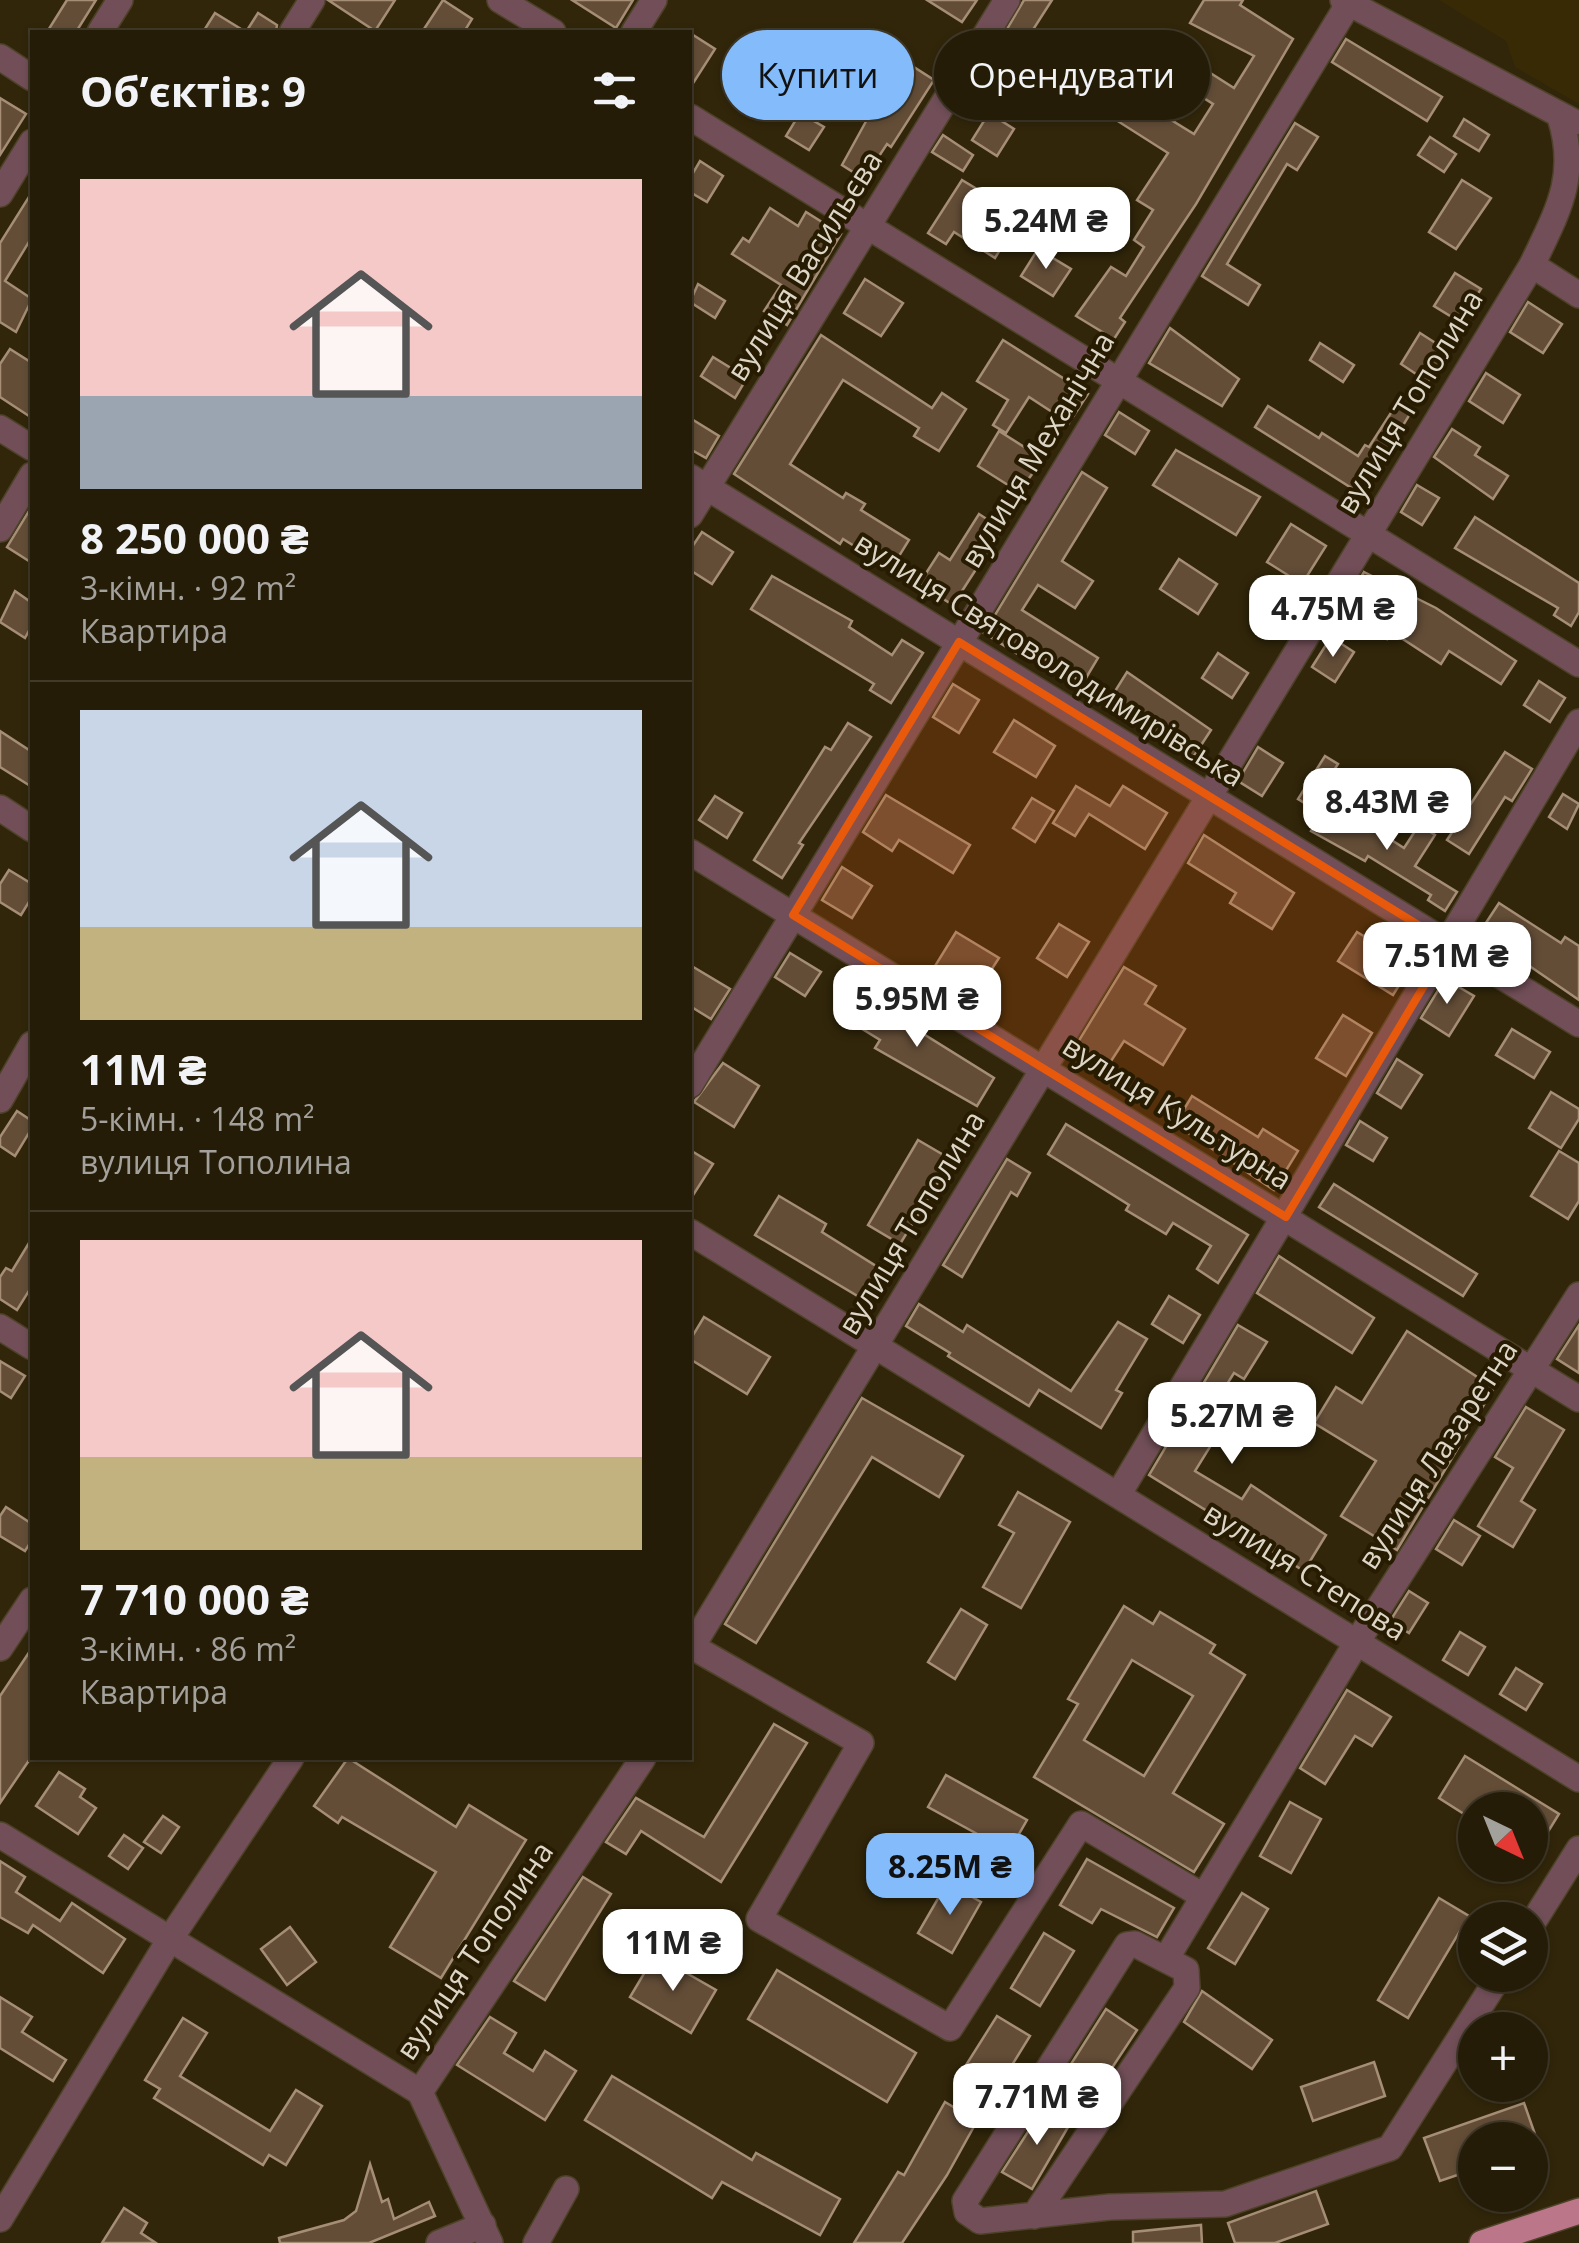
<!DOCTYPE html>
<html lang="uk">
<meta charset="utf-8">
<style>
body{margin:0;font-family:"Open Sans",sans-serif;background:#312916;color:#f1f3f6;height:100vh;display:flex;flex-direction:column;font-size:38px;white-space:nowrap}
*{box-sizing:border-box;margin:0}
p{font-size:32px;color:#a3a19c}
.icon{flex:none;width:55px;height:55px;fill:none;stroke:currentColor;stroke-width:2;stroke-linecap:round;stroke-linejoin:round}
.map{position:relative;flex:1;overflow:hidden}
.sheet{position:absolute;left:30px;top:30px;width:662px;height:1730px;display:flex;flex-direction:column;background:#251c08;border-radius:0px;box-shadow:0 2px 8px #0004,0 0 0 2px #423a29}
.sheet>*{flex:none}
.top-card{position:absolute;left:722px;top:30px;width:705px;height:90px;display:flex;gap:20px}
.needle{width:65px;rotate:137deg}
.tools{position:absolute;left:1458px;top:1792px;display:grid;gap:20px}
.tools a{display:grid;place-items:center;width:90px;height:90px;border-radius:50%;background:#251c08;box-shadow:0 2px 8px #0004,0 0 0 2px #423a29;font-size:50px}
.price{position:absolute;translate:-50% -85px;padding:0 22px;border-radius:20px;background:#fff;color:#222;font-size:32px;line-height:65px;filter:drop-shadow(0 2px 5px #0008)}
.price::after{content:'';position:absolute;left:50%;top:60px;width:30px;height:22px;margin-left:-15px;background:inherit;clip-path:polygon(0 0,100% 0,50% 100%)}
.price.current{background:#84bcfb;color:#111}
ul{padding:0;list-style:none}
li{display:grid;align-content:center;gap:20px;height:530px;padding:0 50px}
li+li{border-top:2px solid #423a29}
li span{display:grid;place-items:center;height:310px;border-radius:0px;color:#555}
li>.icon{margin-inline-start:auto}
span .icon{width:180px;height:180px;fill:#fffc;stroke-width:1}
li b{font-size:42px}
h2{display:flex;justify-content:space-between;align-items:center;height:120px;padding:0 50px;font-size:42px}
.tag{padding:0 35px;border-radius:45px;background:#251c08;box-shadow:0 2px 8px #0004,0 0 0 2px #423a29;font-size:35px;line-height:90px}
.tag.current{background:#84bcfb;color:#111}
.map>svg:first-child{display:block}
.built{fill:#382a05}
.building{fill:#634d37;stroke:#a68e76;stroke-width:2.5;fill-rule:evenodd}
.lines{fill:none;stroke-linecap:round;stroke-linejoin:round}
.minor-casing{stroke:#4d4228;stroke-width:28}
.major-casing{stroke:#4d4228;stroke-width:28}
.minor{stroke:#724f58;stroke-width:25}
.major{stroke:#bc7689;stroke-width:25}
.marked{fill:#e8590c;fill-opacity:0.2;stroke:#e8590c;stroke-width:8;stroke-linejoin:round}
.labels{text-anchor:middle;stroke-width:8;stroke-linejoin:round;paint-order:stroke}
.street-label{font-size:30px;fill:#ddd6c7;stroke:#271c02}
</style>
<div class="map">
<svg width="1579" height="2243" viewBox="0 0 1579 2243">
<rect width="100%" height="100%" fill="#31260a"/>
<polygon class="built" points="1439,0 1579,0 1579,104 1515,67 1506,41"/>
<g class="building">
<polygon points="67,0 96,0 76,32 47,32"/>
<polygon points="328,0 395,0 375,31"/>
<polygon points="443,0 472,19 464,32 422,32"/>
<polygon points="572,0 633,0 616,28"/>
<polygon points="927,0 977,0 962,22"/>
<polygon points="1052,0 997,86 980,75 1024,0"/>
<polygon points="1204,0 1243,0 1240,5 1293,39 1196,204 1120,318 1125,322 1114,339 1076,316 1111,267 1126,276 1144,247 1134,240 1153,210 1137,200 1168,153 1116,120 1132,96 1194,134 1213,104 1169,76 1182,55 1234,88 1254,56 1190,23"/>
<polygon points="215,13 246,32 258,13 277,25 276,32 203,32"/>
<polygon points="690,33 715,49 690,88"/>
<polygon points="1346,39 1442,97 1427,121 1332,62"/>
<polygon points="872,54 900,72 906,62 934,80 891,147 887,144 864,179 842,165 875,105 849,89"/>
<polygon points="749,62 777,80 756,113 727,95"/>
<polygon points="802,67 821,80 805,106 785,94"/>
<polygon points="0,98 26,114 0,155"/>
<polygon points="800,113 824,127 809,150 786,136"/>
<polygon points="989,113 1014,129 997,156 972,140"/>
<polygon points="1464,119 1489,135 1479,151 1454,136"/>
<polygon points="1295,123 1318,137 1297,170 1287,164 1227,264 1260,285 1248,305 1202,276"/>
<polygon points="943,135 973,155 963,171 932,152"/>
<polygon points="1430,137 1456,154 1444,172 1418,155"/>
<polygon points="700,161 723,176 707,202 690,192 690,178"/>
<polygon points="962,180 980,191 967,211 1008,237 995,258 954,232 946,244 928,233"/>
<polygon points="1462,180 1491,198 1456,249 1429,232"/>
<polygon points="32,192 32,237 5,281 32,299 16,332 0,322 0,243"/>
<polygon points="770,208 798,226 806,212 841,234 787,325 764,311 781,285 732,254 743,238 749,242"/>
<polygon points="1038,249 1071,269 1053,296 1021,276"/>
<polygon points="1455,273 1481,289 1460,322 1434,306"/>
<polygon points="865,279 903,303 881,336 844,313"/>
<polygon points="698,284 725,301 715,318 690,302"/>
<polygon points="1528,302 1562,324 1543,353 1510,332"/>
<polygon points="1170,328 1239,379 1222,406 1149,363"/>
<polygon points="1420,333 1448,351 1428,382 1401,364"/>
<polygon points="821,335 932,408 942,393 966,409 939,451 914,436 919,428 843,380 790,464 843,498 846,493 865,504 861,510 909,540 891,569 843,539 840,544 734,474"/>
<polygon points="1003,340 1088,394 1069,423 1029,397 1006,433 993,425 1008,400 977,381"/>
<polygon points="1320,343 1354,365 1343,382 1310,360"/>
<polygon points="10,349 32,363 32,418 0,397 0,364"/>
<polygon points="713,357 747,378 735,398 701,376"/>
<polygon points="1486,373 1520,395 1503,423 1469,401"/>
<polygon points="1396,405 1410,414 1361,494 1255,427 1268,406 1319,438 1322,433 1358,456 1365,445 1369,447"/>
<polygon points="1119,412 1149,431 1135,454 1105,435"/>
<polygon points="690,418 719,436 706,458 690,449"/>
<polygon points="1452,429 1480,447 1475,455 1508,476 1493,499 1434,457"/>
<polygon points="999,431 1043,459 1019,492 978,466"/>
<polygon points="1176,450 1260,497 1236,535 1153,485"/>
<polygon points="1082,472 1107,488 1062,561 1093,581 1075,608 1038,585 1022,610 1098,658 1083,683 1032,651 1027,660 984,633"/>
<polygon points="1417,485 1439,498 1422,525 1401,512"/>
<polygon points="32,506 32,563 7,547"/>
<polygon points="979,514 1002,529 953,605 919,584 939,553 950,560"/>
<polygon points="1475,517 1579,583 1579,612 1571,626 1554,615 1558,608 1455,548"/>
<polygon points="1291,524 1326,546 1302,584 1267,562"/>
<polygon points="702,532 733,552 712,584 690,570 690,550"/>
<polygon points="1179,559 1217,584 1198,614 1160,589"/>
<polygon points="1364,572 1436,608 1516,661 1501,684 1449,651 1441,664 1392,632 1387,639 1369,627 1375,617 1348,599"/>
<polygon points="772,576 852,621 849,627 892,655 902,640 923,653 891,703 870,690 874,684 751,609"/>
<polygon points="15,591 32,603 32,625 25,638 0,622"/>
<polygon points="1331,637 1354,652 1335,682 1312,667"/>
<polygon points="1218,653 1248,673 1232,698 1202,678"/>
<polygon points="1127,672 1211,730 1192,759 1107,704"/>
<polygon points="1539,681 1565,698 1550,722 1524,705"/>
<polygon points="953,684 979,700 959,733 933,717"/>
<polygon points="1014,720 1055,746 1036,777 994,752"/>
<polygon points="848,723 871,737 799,843 803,845 782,878 754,860 825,747 831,750"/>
<polygon points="0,731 32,752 32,787 0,767"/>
<polygon points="1258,747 1283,763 1262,796 1238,781"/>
<polygon points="1505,752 1532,769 1512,801 1505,797 1469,854 1447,840"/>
<polygon points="1325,756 1338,764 1311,807 1298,799"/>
<polygon points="1076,786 1110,806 1123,786 1167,813 1145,849 1089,814 1075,836 1053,823"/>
<polygon points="1563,794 1579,804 1567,829 1549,817"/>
<polygon points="886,795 970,845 953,873 899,840 892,851 863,832"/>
<polygon points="715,796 742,813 727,838 699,820"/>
<polygon points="1032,798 1054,811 1035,842 1013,828"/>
<polygon points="1325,809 1360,831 1365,823 1404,848 1419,825 1435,835 1415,866 1457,892 1445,911 1428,900 1431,895 1368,856 1365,861 1311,831"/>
<polygon points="1204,835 1294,893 1272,929 1230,903 1236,893 1188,863"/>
<polygon points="842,867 872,886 852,918 822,900"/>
<polygon points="9,870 32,884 32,897 21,915 0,902 0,884"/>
<polygon points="1499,903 1561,943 1565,937 1579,946 1579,1000 1480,932"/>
<polygon points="1059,924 1089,942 1067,977 1037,958"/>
<polygon points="956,932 999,958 977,992 935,966"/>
<polygon points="1357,932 1412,965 1393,995 1338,961"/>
<polygon points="790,953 821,972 805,996 775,977"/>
<polygon points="690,965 730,989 711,1019 690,1006"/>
<polygon points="1124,967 1156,986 1145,1004 1185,1029 1163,1065 1124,1041 1102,1075 1070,1055"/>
<polygon points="1445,979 1474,996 1449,1036 1421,1018"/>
<polygon points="853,990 994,1078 977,1106 875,1048 880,1040 838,1014"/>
<polygon points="1343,1015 1372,1033 1346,1076 1316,1058"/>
<polygon points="1512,1029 1550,1052 1534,1078 1496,1055"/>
<polygon points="1397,1059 1422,1075 1401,1108 1377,1093"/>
<polygon points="723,1063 759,1086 734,1127 694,1102"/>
<polygon points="1551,1092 1579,1109 1579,1119 1561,1148 1529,1128"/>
<polygon points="1192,1096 1258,1137 1263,1129 1298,1151 1274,1190 1175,1124"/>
<polygon points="17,1111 32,1121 32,1128 15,1156 0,1146 0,1137"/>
<polygon points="1360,1121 1387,1138 1373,1161 1346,1145"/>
<polygon points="1066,1124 1248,1235 1218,1283 1197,1269 1211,1246 1173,1223 1166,1234 1126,1210 1129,1205 1048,1154"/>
<polygon points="918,1140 952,1160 900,1244 868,1225"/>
<polygon points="690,1150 713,1164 690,1200"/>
<polygon points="1559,1151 1579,1163 1579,1201 1568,1219 1531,1196"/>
<polygon points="1007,1159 1030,1173 1017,1196 1011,1192 962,1277 943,1265"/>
<polygon points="1334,1184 1477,1274 1463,1296 1319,1207"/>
<polygon points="779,1196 826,1224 822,1232 884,1271 866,1301 755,1235"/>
<polygon points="32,1238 32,1286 17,1310 0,1299 0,1277 6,1268 12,1271"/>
<polygon points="1279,1256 1374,1318 1352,1353 1257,1293"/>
<polygon points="1169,1296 1200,1315 1183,1343 1152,1324"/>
<polygon points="919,1304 963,1332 967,1325 1071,1391 1118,1322 1147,1339 1116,1390 1122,1393 1101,1428 1039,1390 1029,1406 948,1356 950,1353 906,1326"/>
<polygon points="704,1317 770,1357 747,1394 690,1359 690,1340"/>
<polygon points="1238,1325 1267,1342 1244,1379 1234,1373 1197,1432 1213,1442 1195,1471 1242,1499 1251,1485 1326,1535 1304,1571 1149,1475"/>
<polygon points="1579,1325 1579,1373 1557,1359"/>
<polygon points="1407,1331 1494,1388 1397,1550 1341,1516 1376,1461 1314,1423 1336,1387 1362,1403"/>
<polygon points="0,1361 25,1376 11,1398 0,1391"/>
<polygon points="862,1398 963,1456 939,1497 872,1457 756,1643 725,1624"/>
<polygon points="1526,1407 1564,1430 1521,1501 1535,1510 1513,1547 1478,1526 1513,1468 1495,1457"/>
<polygon points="1018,1492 1070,1522 1021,1608 983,1587 1014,1533 999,1525"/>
<polygon points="6,1507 32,1524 32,1540 25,1551 0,1536 0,1516"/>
<polygon points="1454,1520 1480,1536 1462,1565 1436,1549"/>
<polygon points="1409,1591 1428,1603 1409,1633 1390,1621"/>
<path d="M1124 1606 1153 1624 1160 1612 1215 1645 1210 1653 1245 1675 1173 1793 1224 1824 1194 1872 1034 1777 1078 1704 1068 1699ZM1132 1660 1193 1696 1144 1776 1084 1740Z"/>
<polygon points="961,1609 987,1625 955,1679 928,1662"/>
<polygon points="1460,1632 1485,1647 1468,1675 1443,1660"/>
<polygon points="32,1648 32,1756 0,1803 0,1696"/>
<polygon points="1516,1668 1542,1684 1526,1710 1500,1694"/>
<polygon points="1347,1690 1391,1717 1372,1746 1355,1736 1325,1784 1300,1768"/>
<polygon points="774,1724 807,1743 721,1882 641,1831 626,1854 606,1842 636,1798 704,1837"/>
<polygon points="1465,1756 1559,1814 1530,1861 1530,1810 1475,1810 1475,1821 1439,1798"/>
<polygon points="348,1758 456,1827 469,1805 526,1840 441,1978 390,1947 436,1872 342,1817 338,1823 314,1806"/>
<polygon points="59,1772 85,1789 80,1797 96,1808 78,1834 36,1806"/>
<polygon points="946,1775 1027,1820 998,1871 968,1855 979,1835 928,1807"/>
<polygon points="1290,1802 1321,1819 1291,1873 1260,1856"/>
<polygon points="163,1816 179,1827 161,1853 144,1842"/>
<polygon points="124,1835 143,1848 128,1869 109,1856"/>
<polygon points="1087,1859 1174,1908 1157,1937 1101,1909 1092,1923 1060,1905"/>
<polygon points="0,1861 25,1877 16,1892 60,1921 72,1903 125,1939 103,1973 33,1925 28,1933 0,1917"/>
<polygon points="583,1877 611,1894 545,2000 514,1981"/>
<polygon points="947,1883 981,1902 952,1953 918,1933"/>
<polygon points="1242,1893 1268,1909 1235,1964 1208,1948"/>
<polygon points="1439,1898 1469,1916 1408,2018 1378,2000"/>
<polygon points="290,1927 316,1962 287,1985 261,1949"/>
<polygon points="1044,1933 1074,1951 1040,2006 1011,1988"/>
<polygon points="655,1955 716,1990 691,2033 630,1997"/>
<polygon points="777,1970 916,2053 887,2102 748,2019"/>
<polygon points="1202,1991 1272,2040 1252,2069 1184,2022"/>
<polygon points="0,1997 32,2017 22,2032 66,2060 53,2081 0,2048"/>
<polygon points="1106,2009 1137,2030 1096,2092 1066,2072"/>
<polygon points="997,2016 1030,2036 994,2094 961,2073"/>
<polygon points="490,2017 516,2033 504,2053 533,2071 545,2051 576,2071 545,2120 457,2065"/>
<polygon points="183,2018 207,2033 180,2076 270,2131 296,2090 322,2106 286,2165 269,2155 263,2165 154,2098 160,2089 145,2080"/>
<polygon points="1374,2062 1385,2096 1313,2121 1301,2087"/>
<polygon points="612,2076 752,2160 756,2153 840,2199 820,2235 722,2182 712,2198 585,2120"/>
<polygon points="945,2102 977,2121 947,2175 902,2243 854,2243 898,2172 904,2175"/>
<polygon points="1524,2103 1537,2140 1475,2140 1475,2169 1440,2181 1424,2138"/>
<polygon points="1044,2107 1071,2122 1032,2189 1002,2172"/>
<polygon points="370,2164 382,2202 388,2199 394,2219 429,2202 435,2216 369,2243 280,2243 279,2238 344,2220 356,2211"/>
<polygon points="1316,2191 1328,2224 1275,2243 1235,2243 1228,2223"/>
<polygon points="124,2208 147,2223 141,2233 156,2243 102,2243"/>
<polygon points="1201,2225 1202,2243 1133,2243 1133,2232"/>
</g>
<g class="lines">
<defs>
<g id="minor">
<polyline points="500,0 553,32"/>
<polyline points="1343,0 1574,122"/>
<polyline points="100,32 120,0"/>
<polyline points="292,32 312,0"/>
<polyline points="634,32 654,0"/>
<polyline points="0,57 32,78"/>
<polyline points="690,117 1579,664"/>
<polyline points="0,194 32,142"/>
<polyline points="1532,265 1579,295"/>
<polyline points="0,428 32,448"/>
<polyline points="690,477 1579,1024"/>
<polyline points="690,515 1007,0"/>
<polyline points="0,529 32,475"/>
<polyline points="0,808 32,829"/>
<polyline points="690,852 1579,1399"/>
<polyline points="690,1085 1349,3"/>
<polyline points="0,1100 32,1044"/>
<polyline points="690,1232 1579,1779"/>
<polyline points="0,1327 32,1347"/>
<polyline points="1118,1495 1579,722"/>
<polyline points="691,1646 861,1743 759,1919 950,2028 1081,1824 1203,1896"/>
<polyline points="0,1648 32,1600"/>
<path d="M690 1650 1532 265C1557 212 1579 177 1560 117"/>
<polyline points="0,1835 420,2092"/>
<polyline points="1530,1927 1579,1849"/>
<polyline points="1166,1959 1357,1642 1579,1295"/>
<polyline points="1034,2216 1187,1988 1186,1970 1135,1944 1127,1945 965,2201 967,2212 980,2221 1110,2207 1225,2204 1390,2148 1500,1975"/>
<polyline points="0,2219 170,1939 291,1758"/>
<polyline points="439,2243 483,2225"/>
<polyline points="490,2243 420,2092 643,1758"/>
<polyline points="536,2243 566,2189"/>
</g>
<polyline id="major" points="1482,2243 1579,2211"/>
</defs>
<use href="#minor" class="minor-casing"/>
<use href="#major" class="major-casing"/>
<use href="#minor" class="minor"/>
<use href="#major" class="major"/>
</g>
<path class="marked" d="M959 642 1449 944 1286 1217 793 915Z"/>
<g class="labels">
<g class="street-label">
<text transform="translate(805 266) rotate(-58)" y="10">вулиця Васильєва</text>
<text transform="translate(1410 402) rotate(-59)" y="10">вулиця Тополина</text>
<text transform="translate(1038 450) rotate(-59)" y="10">вулиця Механічна</text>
<text transform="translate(1049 660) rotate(32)" y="10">вулиця Святоволодимирівська</text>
<text transform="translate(1177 1113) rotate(32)" y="10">вулиця Культурна</text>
<text transform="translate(912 1223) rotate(-59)" y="10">вулиця Тополина</text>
<text transform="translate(1438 1455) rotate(-57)" y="10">вулиця Лазаретна</text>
<text transform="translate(1305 1572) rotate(32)" y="10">вулиця Степова</text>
<text transform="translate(475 1951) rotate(-56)" y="10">вулиця Тополина</text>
</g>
</g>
</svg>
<div class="tools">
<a><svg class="needle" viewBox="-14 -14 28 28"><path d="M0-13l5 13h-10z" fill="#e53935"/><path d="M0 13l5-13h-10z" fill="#a3a19c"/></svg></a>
<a><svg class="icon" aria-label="layers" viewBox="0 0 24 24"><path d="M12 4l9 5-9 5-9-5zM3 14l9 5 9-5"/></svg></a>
<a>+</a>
<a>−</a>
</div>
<b class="price" style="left:1046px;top:272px">5.24M ₴</b>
<b class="price" style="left:1333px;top:660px">4.75M ₴</b>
<b class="price" style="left:1387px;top:853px">8.43M ₴</b>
<b class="price" style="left:1447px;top:1007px">7.51M ₴</b>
<b class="price" style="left:917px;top:1050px">5.95M ₴</b>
<b class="price" style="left:1232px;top:1467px">5.27M ₴</b>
<b class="price current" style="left:950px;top:1918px">8.25M ₴</b>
<b class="price" style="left:673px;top:1994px">11M ₴</b>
<b class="price" style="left:1037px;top:2148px">7.71M ₴</b>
<div class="top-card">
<a class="tag current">Купити</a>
<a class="tag">Орендувати</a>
</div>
<section class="sheet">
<h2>Об’єктів: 9<svg class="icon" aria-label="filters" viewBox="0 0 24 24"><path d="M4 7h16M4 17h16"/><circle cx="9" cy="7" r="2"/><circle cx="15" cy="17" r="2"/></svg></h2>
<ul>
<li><span style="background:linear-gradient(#f6c9c9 70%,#9aa5b1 0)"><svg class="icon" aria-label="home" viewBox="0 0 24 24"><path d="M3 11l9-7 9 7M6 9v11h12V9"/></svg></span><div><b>8 250 000 ₴</b><p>3-кімн. · 92 m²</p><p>Квартира</p></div></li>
<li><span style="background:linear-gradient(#c9d6e8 70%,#c2b280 0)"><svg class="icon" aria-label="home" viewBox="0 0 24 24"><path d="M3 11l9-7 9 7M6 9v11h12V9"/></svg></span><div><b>11M ₴</b><p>5-кімн. · 148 m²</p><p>вулиця Тополина</p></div></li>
<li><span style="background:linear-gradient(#f6c9c9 70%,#c2b280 0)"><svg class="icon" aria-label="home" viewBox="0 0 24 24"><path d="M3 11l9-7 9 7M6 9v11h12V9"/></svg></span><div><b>7 710 000 ₴</b><p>3-кімн. · 86 m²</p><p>Квартира</p></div></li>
</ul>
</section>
</div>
